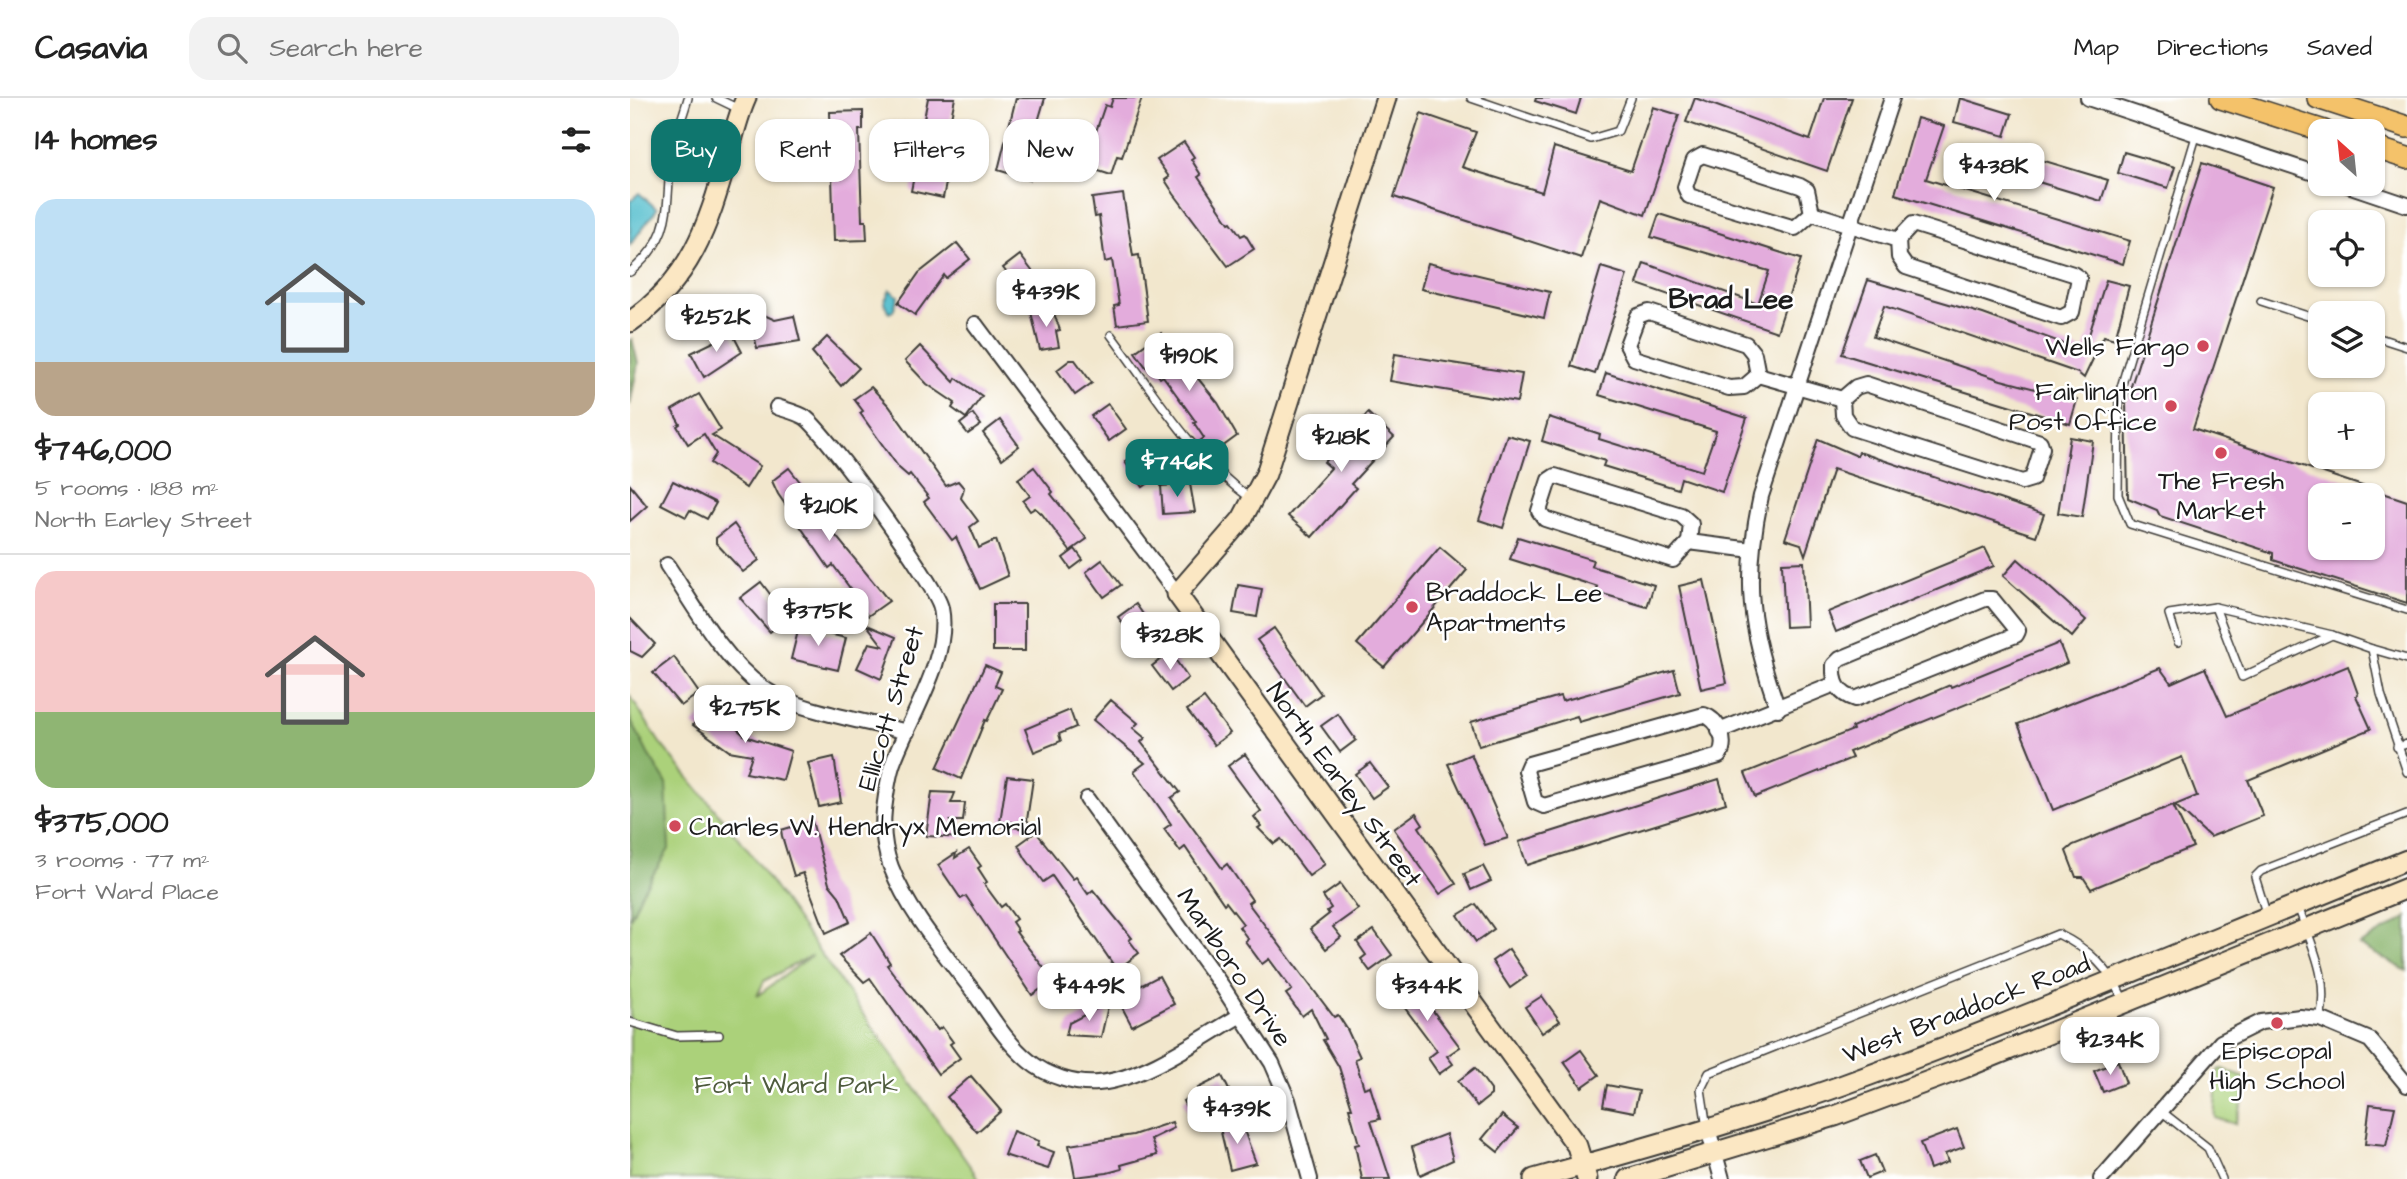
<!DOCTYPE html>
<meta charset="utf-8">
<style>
body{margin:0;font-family:"Architects Daughter",sans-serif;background:#f2f2f2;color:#222;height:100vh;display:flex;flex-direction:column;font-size:26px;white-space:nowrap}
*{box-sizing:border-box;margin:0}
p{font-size:23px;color:#767676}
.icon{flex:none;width:38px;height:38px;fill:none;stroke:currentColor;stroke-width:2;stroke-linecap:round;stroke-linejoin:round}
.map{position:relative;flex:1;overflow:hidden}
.side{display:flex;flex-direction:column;background:#fff;width:630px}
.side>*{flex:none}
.guide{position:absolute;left:21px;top:21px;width:665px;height:63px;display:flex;gap:14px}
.needle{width:46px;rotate:333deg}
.fabs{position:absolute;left:1678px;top:21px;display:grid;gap:14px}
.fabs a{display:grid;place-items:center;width:77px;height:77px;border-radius:14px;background:#fff;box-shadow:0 2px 5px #0004;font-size:35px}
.price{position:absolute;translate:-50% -60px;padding:0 16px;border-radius:14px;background:#fff;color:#222;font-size:23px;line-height:46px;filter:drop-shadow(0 2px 4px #0008)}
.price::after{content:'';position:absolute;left:50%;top:42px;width:21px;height:16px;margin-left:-10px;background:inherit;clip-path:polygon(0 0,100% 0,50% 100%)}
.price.active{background:#0f766e;color:#fff}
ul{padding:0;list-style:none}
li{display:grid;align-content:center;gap:14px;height:371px;padding:0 35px}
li+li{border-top:2px solid #e0e0e0}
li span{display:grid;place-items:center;height:217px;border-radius:21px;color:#555}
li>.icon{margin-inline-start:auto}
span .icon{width:126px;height:126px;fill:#fffc;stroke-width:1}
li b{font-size:30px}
h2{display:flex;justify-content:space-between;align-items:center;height:84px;padding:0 35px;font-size:30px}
.pill{padding:0 24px;border-radius:21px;background:#fff;box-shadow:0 2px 5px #0004;font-size:24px;line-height:63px}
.pill.active{background:#0f766e;color:#fff}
header{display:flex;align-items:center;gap:42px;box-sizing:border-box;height:98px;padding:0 35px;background:#fff;border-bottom:2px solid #e0e0e0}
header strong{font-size:33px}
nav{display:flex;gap:38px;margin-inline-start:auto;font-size:24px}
.search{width:490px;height:63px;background:#f2f2f2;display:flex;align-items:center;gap:18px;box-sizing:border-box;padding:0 24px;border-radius:21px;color:#767676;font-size:26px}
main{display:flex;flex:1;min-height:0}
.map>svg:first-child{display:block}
.green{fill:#abd17a;stroke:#64764b;stroke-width:2;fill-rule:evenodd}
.forest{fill:#88b36a;stroke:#526843;stroke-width:2}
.water{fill:#53becd;stroke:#386d74;stroke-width:2}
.building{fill:#e3acdc;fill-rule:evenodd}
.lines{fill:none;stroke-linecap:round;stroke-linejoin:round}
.lane-casing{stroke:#3c3a37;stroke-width:10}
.street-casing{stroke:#3c3a37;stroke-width:18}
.secondary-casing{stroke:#3c3a37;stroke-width:23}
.primary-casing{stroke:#3c3a37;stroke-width:24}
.lane{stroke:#fff;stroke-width:7}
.street{stroke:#fff;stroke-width:14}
.secondary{stroke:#fbe7c3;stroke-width:19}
.primary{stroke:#f4c26a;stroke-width:21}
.poi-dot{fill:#d1495b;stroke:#fff;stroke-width:2.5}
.labels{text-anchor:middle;stroke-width:5;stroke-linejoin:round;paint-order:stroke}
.poi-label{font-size:26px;fill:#1c1c1c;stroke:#fff;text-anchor:end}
.street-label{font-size:26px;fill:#1c1c1c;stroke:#fff}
.park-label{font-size:26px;fill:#4e5b3d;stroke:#fff}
.neighbourhood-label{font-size:28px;font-weight:bold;fill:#1c1c1c;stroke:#fff}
</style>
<header>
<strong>Casavia</strong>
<div class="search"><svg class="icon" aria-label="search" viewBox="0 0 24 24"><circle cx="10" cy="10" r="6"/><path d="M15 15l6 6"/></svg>Search here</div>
<nav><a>Map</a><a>Directions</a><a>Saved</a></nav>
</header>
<main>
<section class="side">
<h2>14 homes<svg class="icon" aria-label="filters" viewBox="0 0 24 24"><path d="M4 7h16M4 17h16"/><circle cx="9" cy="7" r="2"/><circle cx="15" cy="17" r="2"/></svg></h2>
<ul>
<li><span style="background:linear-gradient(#bfe0f5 75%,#b9a48a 0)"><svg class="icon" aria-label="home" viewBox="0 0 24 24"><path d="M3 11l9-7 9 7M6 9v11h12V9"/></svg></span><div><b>$746,000</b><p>5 rooms · 188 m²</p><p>North Earley Street</p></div></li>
<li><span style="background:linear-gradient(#f6c9c9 65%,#8fb573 0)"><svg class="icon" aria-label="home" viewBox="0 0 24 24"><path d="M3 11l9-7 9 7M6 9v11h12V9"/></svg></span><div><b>$375,000</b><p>3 rooms · 77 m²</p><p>Fort Ward Place</p></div></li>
</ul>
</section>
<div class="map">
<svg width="1777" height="1081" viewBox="0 0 1777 1081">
<rect width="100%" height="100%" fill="#fff"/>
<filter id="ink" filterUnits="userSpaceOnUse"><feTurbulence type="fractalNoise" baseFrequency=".0143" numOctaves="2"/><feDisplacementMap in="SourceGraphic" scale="14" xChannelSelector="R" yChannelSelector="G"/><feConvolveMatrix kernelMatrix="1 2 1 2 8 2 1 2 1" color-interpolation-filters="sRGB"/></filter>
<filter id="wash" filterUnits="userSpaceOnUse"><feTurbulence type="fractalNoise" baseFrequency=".00686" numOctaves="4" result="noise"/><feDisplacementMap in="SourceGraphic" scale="28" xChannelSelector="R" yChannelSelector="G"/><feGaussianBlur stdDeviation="1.57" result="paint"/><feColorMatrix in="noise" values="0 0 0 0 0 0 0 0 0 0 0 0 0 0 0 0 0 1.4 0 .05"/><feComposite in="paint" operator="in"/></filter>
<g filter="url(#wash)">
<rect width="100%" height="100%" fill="#f2e7cd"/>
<g class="green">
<path d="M0 598 30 645 116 749 349 1081H0ZM180 858H181L127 898 134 883Z"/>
<path d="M1592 971 1620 982 1605 1026 1585 1020C1583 1011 1588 985 1588 972Z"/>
</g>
<g class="forest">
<polygon points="2,241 8,265 0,307 0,242"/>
<polygon points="0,620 18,656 36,684 39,751 11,796 0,821"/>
<polygon points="1777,819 1777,873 1729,847 1776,820"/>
</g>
<g class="water">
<polygon points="9,95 27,111 0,147 0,103"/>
<polygon points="260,192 268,198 263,213 259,215 254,204"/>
</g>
<g id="blocks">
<g class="building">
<polygon points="298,0 325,0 318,34 326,36 313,100 281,93 285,73 289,74 298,32 292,31"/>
<polygon points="386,0 415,0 402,44 405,45 401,61 406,63 400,82 368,72"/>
<polygon points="483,0 512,0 492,59 487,58 481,77 450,67 456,49 460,51 475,7 480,9"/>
<polygon points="906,0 951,0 946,16 905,3"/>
<polygon points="1065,0 1180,42 1194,0 1222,0 1197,73 1056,24"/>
<polygon points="1330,0 1382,16 1375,38 1324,24"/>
<polygon points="1023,9 1049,17 1015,117 970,100 951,160 764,99 791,15 846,34 832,69 912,94 924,49 1001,73"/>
<polygon points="233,13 233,32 229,32 232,123 236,123 237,142 204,143 200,14"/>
<polygon points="1287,20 1314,28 1296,81 1500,143 1493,166 1265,96"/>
<polygon points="554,44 564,59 561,61 571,77 568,79 599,125 601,124 611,138 615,136 624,151 598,168 544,96 535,82 539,79 527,62"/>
<polygon points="1378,52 1478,82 1471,103 1372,73"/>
<polygon points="1494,54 1545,69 1538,90 1488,75"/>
<path d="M1572 65 1643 89 1563 331 1777 403V505L1643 462V455L1530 418 1527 412 1498 400 1496 304ZM1690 397H1743V450H1690Z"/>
<polygon points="493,96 503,158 509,157 518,223 487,227 484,208 489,207 482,162 475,164 469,118 465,119 462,100"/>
<polygon points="1029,116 1171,161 1147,234 1007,186 1014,165 1128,206 1139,173 1021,139"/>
<polygon points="327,145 340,161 316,180 314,177 285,217 268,205 289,175"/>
<polygon points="390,157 409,182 393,195 373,170"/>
<polygon points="798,165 920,194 914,220 791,191"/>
<polygon points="971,169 997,177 965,276 941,268"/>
<polygon points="1238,182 1353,216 1454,253 1476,182 1499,188 1485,241 1474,238 1454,280 1448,275 1254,208 1243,239 1371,282 1447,302 1440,326 1212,256"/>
<polygon points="422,210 430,232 426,233 429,249 410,252 401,214"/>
<polygon points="134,217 145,222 164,218 170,243 127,250 122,227 126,219"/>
<polygon points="102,235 112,254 74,279 61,255"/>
<polygon points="531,235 588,305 607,338 581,357 570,343 574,340 564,325 566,324 533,278 530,280 520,266 516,269 505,254"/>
<polygon points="197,239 229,270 211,288 182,254"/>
<polygon points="290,248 324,284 326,280 352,298 336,320 322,310 325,305 297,286 275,263"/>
<polygon points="765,256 892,276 887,304 760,283"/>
<polygon points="440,262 445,262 462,285 445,297 427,272"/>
<polygon points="976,275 1117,320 1092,394 1051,380 1048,391 973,368 975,363 912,343 919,319 970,336 969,341 1072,373 1086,333 969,297"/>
<polygon points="241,289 259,308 316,388 328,383 334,390 331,400 348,423 340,429 349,450 366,442 378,478 350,491 326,439 322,442 294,404 299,400 280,376 278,378 269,370 230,315 233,313 224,301"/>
<polygon points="69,296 91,332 82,337 130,368 116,390 80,365 86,356 74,336 58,346 47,328 50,326 42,312"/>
<polygon points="478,306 496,331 479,343 461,318"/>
<polygon points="738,315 764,339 721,386 726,390 682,439 658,418 701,370 694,364"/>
<polygon points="343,316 351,327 338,336 330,326"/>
<polygon points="370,322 389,348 372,361 353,335"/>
<polygon points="877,337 900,343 873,430 849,422"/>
<polygon points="1440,339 1463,343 1452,419 1428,415"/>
<polygon points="1188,341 1227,358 1229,354 1414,416 1406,438 1203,371 1175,457 1171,446 1155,441"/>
<polygon points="511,352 530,377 513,389 495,364"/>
<polygon points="404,369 423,394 421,396 457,441 440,453 412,416 405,410 400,413 393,403 400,398 388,381"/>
<polygon points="159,370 187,405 183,408 201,432 259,503 238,518 232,511 228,514 220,504 225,500 222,493 203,467 199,470 148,396 142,383"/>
<polygon points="43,383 86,405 77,421 60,412 56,419 31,406"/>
<polygon points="560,386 565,414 533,416 531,388"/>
<polygon points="0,387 17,408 0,423"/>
<polygon points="104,426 129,462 113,474 86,445 86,440"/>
<polygon points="888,439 963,462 961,468 1024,487 1017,509 966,494 968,489 880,461"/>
<polygon points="810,449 837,472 754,569 727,546"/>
<polygon points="1355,450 1364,468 1206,534 1198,514"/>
<polygon points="445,451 453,462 441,471 433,460"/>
<polygon points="1388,461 1456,522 1442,539 1373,478"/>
<polygon points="472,462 491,487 474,499 456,474"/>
<polygon points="1174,464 1177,528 1155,529 1152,465"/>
<polygon points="1074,482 1097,585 1071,591 1049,488"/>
<polygon points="131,484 158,520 140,534 110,500"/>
<polygon points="608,487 632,491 627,519 603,515"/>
<rect x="363" y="506" width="32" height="47"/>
<polygon points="506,506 526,535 509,547 488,519"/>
<polygon points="0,520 25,546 12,559 0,553"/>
<polygon points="237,527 266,539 251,581 227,570 239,545 253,548"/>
<polygon points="169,529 216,540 208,572 161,561"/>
<polygon points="644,530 691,596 675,608 627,542"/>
<polygon points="1429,545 1437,565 1219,654 1222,660 1125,699 1115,675 1223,632 1222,629 1320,587 1321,589"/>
<polygon points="540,554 558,580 541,593 522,568"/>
<polygon points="44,559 69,595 51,608 23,575"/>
<polygon points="355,567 371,574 365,588 372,591 357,623 355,622 331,681 307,670"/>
<polygon points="1718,568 1728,596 1726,598 1741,631 1618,682 1633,718 1580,739 1545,707 1567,698 1552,659 1423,712 1388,626 1530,570 1541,585 1575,570 1597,618"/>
<polygon points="1044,572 1050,595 949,624 947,618 849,648 841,624 930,598 932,603"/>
<polygon points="574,600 600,635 584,647 557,612"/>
<polygon points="481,602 508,625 503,630 515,640 511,644 550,694 541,700 592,770 597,766 622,802 618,805 704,919 708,917 717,931 730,959 725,961 734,990 740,988 750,1021 741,1023 760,1081 732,1081 725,1047 729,1046 719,1010 722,1010 709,969 693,942 696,941 681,911 672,918 656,896 662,892 639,861 632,866 615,843 618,841 609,829 613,826 596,804 594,806 555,749 550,753 534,731 541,726 504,673 515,665 463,622"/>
<polygon points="80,606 115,638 161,653 153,682 116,675 122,657 99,653 63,627"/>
<polygon points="440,612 446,629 429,636 431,643 404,654 395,631"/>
<polygon points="708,616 726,642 710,654 691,628"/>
<polygon points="615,656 695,766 679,778 651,741 644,746 628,730 631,728 624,719 631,713 598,668"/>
<polygon points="841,656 878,740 855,747 818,666"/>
<polygon points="204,659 211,704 189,709 178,665"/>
<polygon points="740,665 758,689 742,700 725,676"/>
<polygon points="377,678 403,681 397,722 405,732 373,728 380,724 370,724"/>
<polygon points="1089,681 1096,705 897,767 889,744"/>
<polygon points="302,694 325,695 321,705 335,705 333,723 320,723 332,740 296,738"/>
<polygon points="1543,707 1563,749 1461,791 1453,779 1446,779 1436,753 1443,747"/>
<polygon points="786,715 793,726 789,729 826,786 810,796 764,731"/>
<polygon points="182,723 199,786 209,798 220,824 196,835 173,775 164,778 152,738 151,732"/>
<polygon points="406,734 443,781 446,779 458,796 463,792 502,840 499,842 509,855 487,872 422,778 413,784 396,761 388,747"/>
<polygon points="339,751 351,768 348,770 357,784 354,786 371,809 375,806 386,821 382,824 388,833 386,834 421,879 421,884 402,897 336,798 331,801 308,767 326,755 325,760"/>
<polygon points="853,768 861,783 841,792 834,776"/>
<polygon points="710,786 728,811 703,829 711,839 696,851 680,831 699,816 697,813 701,810 693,798"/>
<polygon points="846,806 864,831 846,844 828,817"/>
<polygon points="744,832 762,857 740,873 731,861 736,857 727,844"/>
<polygon points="241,835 260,865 257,867 277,894 308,932 312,929 323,944 320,946 330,960 308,976 240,880 234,884 209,858"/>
<polygon points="879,851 897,878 880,890 862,863"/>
<polygon points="529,878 544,906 502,928 487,900"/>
<polygon points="777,878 830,949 817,958 823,966 809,976 798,960 807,953 760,890"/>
<polygon points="912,898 930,923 912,935 895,909"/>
<polygon points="479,904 471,939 436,937 439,925"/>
<polygon points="951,952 969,977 952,989 934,964"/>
<polygon points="1488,963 1496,985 1473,994 1464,973"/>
<polygon points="845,970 861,992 861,997 847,1008 828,983"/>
<polygon points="341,978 371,1013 347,1034 317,999"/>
<polygon points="592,978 603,1000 561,1019 553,1003 570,994 568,990"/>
<polygon points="977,987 1009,993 1004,1014 973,1008"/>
<polygon points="1740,1006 1765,1009 1756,1048 1735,1046"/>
<polygon points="872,1017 888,1030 868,1054 852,1041"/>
<polygon points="542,1024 544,1030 521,1041 527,1057 491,1067 492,1071 477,1075 445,1079 439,1047 503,1037"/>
<polygon points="611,1024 626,1065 600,1072 590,1030"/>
<polygon points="1327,1031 1334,1049 1315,1056 1318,1064 1300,1071 1290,1045"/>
<polygon points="383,1033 409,1043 407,1048 424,1054 418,1071 374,1057"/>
<polygon points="816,1036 823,1062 790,1077 782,1049"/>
<polygon points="1245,1057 1252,1074 1237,1080 1230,1063"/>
</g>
</g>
</g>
<g filter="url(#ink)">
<use href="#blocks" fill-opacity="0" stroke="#3c3a37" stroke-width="2"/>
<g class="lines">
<defs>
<g id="lane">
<polyline points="86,0 111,12"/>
<polyline points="841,0 961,41 988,33 1001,0"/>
<polyline points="1567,35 1489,296 1488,397 1500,426 1777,512"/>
<path d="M0 174C45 137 35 108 41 59 44 39 53 19 58 0"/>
<polyline points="1631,203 1690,222"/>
<path d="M481 237C524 294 561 358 620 400"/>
<polyline points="1743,238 1777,249"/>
<polyline points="1585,509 1702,537"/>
<polyline points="1548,544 1539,516 1585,509 1612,579 1702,537 1742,551 1751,596 1777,674"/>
<polyline points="1742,551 1777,561"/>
<polyline points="1767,649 1777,646"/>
<path d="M1668 808C1681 847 1700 879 1690 921"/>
<polyline points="1637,818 1625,779 1631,773 1777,716"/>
<polyline points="0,924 47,938 89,937"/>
<polyline points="1531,1013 1578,1050 1592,1081"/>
<path d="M1077 1030 1071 991 1079 975 1428 836C1459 851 1480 871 1494 903"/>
</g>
<g id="street">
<polyline points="1458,0 1690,77"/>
<polygon points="1073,57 1170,88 1177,92 1182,115 1165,130 1059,98 1055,89 1064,62"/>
<polyline points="1715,86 1777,107"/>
<polyline points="1182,115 1268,142"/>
<polygon points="1283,126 1443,176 1449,180 1442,214 1431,220 1276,169 1269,159 1268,142"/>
<polygon points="1019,214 1116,246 1124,256 1128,277 1114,289 1099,290 1004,260 997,247 1008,218"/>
<polyline points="345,226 547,496"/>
<polyline points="1128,277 1212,301"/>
<polygon points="1236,286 1410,344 1412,350 1402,381 1392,384 1222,330 1213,317 1212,301 1226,289"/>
<path d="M147 309C156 312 169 315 176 320 197 336 307 488 311 510 321 559 279 620 263 665 258 679 256 697 254 712 252 731 254 751 261 769 279 816 316 857 346 897 362 920 377 945 399 963 417 978 445 987 468 985 515 981 571 940 611 917"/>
<polygon points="925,378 1051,417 1061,426 1059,444 1043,462 915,421 909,413 919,382"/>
<polyline points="1059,444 1122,452"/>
<path d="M37 467C65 509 92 560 133 590 163 612 239 624 277 634"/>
<path d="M1355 501H1362L1388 533 1386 537 1225 601C1208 596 1203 584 1204 567L1210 561Z"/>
<path d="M1148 611C1119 530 1113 482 1131 398L1262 0"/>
<path d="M1074 617C1089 622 1098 643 1089 658L914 708 905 704 896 673 899 666Z"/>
<polyline points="1089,633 1205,586"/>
<polyline points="457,701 592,888 642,965 658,1002 680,1081"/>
<polyline points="1078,1031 1092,1081"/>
<polyline points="1471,1081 1591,944 1631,924 1670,919 1690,921 1740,942 1777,987"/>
</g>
<g id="secondary">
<polyline points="756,0 636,376 612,421 547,496 947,1048 957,1081"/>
<path d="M0 224C60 182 78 129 97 61 103 40 107 20 116 0"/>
<path d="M904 1081C1008 1052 1112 1023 1213 987 1403 918 1589 837 1777 762"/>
<polyline points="998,1081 1205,1018 1334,970 1777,790"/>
</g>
<g id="primary">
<polyline points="1591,0 1694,33"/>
<polyline points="1688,0 1777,29"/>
<polyline points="1743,49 1777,60"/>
</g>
</defs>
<use href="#lane" class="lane-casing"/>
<use href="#street" class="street-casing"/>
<use href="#secondary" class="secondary-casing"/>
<use href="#primary" class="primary-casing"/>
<use href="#lane" class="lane"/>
<use href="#street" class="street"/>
<use href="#secondary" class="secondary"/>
<use href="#primary" class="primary"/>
</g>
</g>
<g class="poi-dot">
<circle cx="1573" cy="248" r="7"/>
<circle cx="1541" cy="308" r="7"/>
<circle cx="1591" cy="355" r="7"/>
<circle cx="782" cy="509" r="7"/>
<circle cx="45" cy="728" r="7"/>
<circle cx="1647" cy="925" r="7"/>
</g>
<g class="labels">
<g class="poi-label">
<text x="1559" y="257">Wells Fargo</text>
<text x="1527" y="302">Fairlington<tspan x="1527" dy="30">Post Office</tspan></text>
<text x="1591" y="391" text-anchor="middle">The Fresh<tspan x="1591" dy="30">Market</tspan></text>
<text x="796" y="503" text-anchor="start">Braddock Lee<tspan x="796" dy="30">Apartments</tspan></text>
<text x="59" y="737" text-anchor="start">Charles W. Hendryx Memorial</text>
<text x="1647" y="961" text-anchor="middle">Episcopal<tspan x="1647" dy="30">High School</tspan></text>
</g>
<g class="street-label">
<text transform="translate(260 610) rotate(-73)" y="9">Ellicott Street</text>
<text transform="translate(715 686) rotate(54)" y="9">North Earley Street</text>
<text transform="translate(605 869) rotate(56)" y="9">Marlboro Drive</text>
<text transform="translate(1336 910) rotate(-21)" y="9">West Braddock Road</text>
</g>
<g class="park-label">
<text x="166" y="995">Fort Ward Park</text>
</g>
<g class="neighbourhood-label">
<text x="1101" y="210">Brad Lee</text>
</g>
</g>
</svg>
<div class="fabs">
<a><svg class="needle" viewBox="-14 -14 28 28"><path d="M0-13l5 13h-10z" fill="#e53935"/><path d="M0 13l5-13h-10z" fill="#767676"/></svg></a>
<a><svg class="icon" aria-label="locate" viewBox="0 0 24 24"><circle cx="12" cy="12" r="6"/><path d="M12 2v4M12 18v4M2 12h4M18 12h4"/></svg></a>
<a><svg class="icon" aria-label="layers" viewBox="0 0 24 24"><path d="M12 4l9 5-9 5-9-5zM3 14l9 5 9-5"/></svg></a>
<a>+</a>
<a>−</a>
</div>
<b class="price" style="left:1364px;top:105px">$438K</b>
<b class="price" style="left:416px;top:231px">$439K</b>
<b class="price" style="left:86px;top:256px">$252K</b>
<b class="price" style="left:559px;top:295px">$190K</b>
<b class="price" style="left:711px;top:376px">$218K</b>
<b class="price active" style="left:547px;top:401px">$746K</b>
<b class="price" style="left:199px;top:445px">$210K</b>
<b class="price" style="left:188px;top:550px">$375K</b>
<b class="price" style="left:540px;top:574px">$328K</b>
<b class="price" style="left:115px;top:647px">$275K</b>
<b class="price" style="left:459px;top:925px">$449K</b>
<b class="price" style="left:797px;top:925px">$344K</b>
<b class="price" style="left:1480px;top:979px">$234K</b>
<b class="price" style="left:607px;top:1048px">$439K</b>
<div class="guide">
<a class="pill active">Buy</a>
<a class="pill">Rent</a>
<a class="pill">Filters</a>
<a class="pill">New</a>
</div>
</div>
</main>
